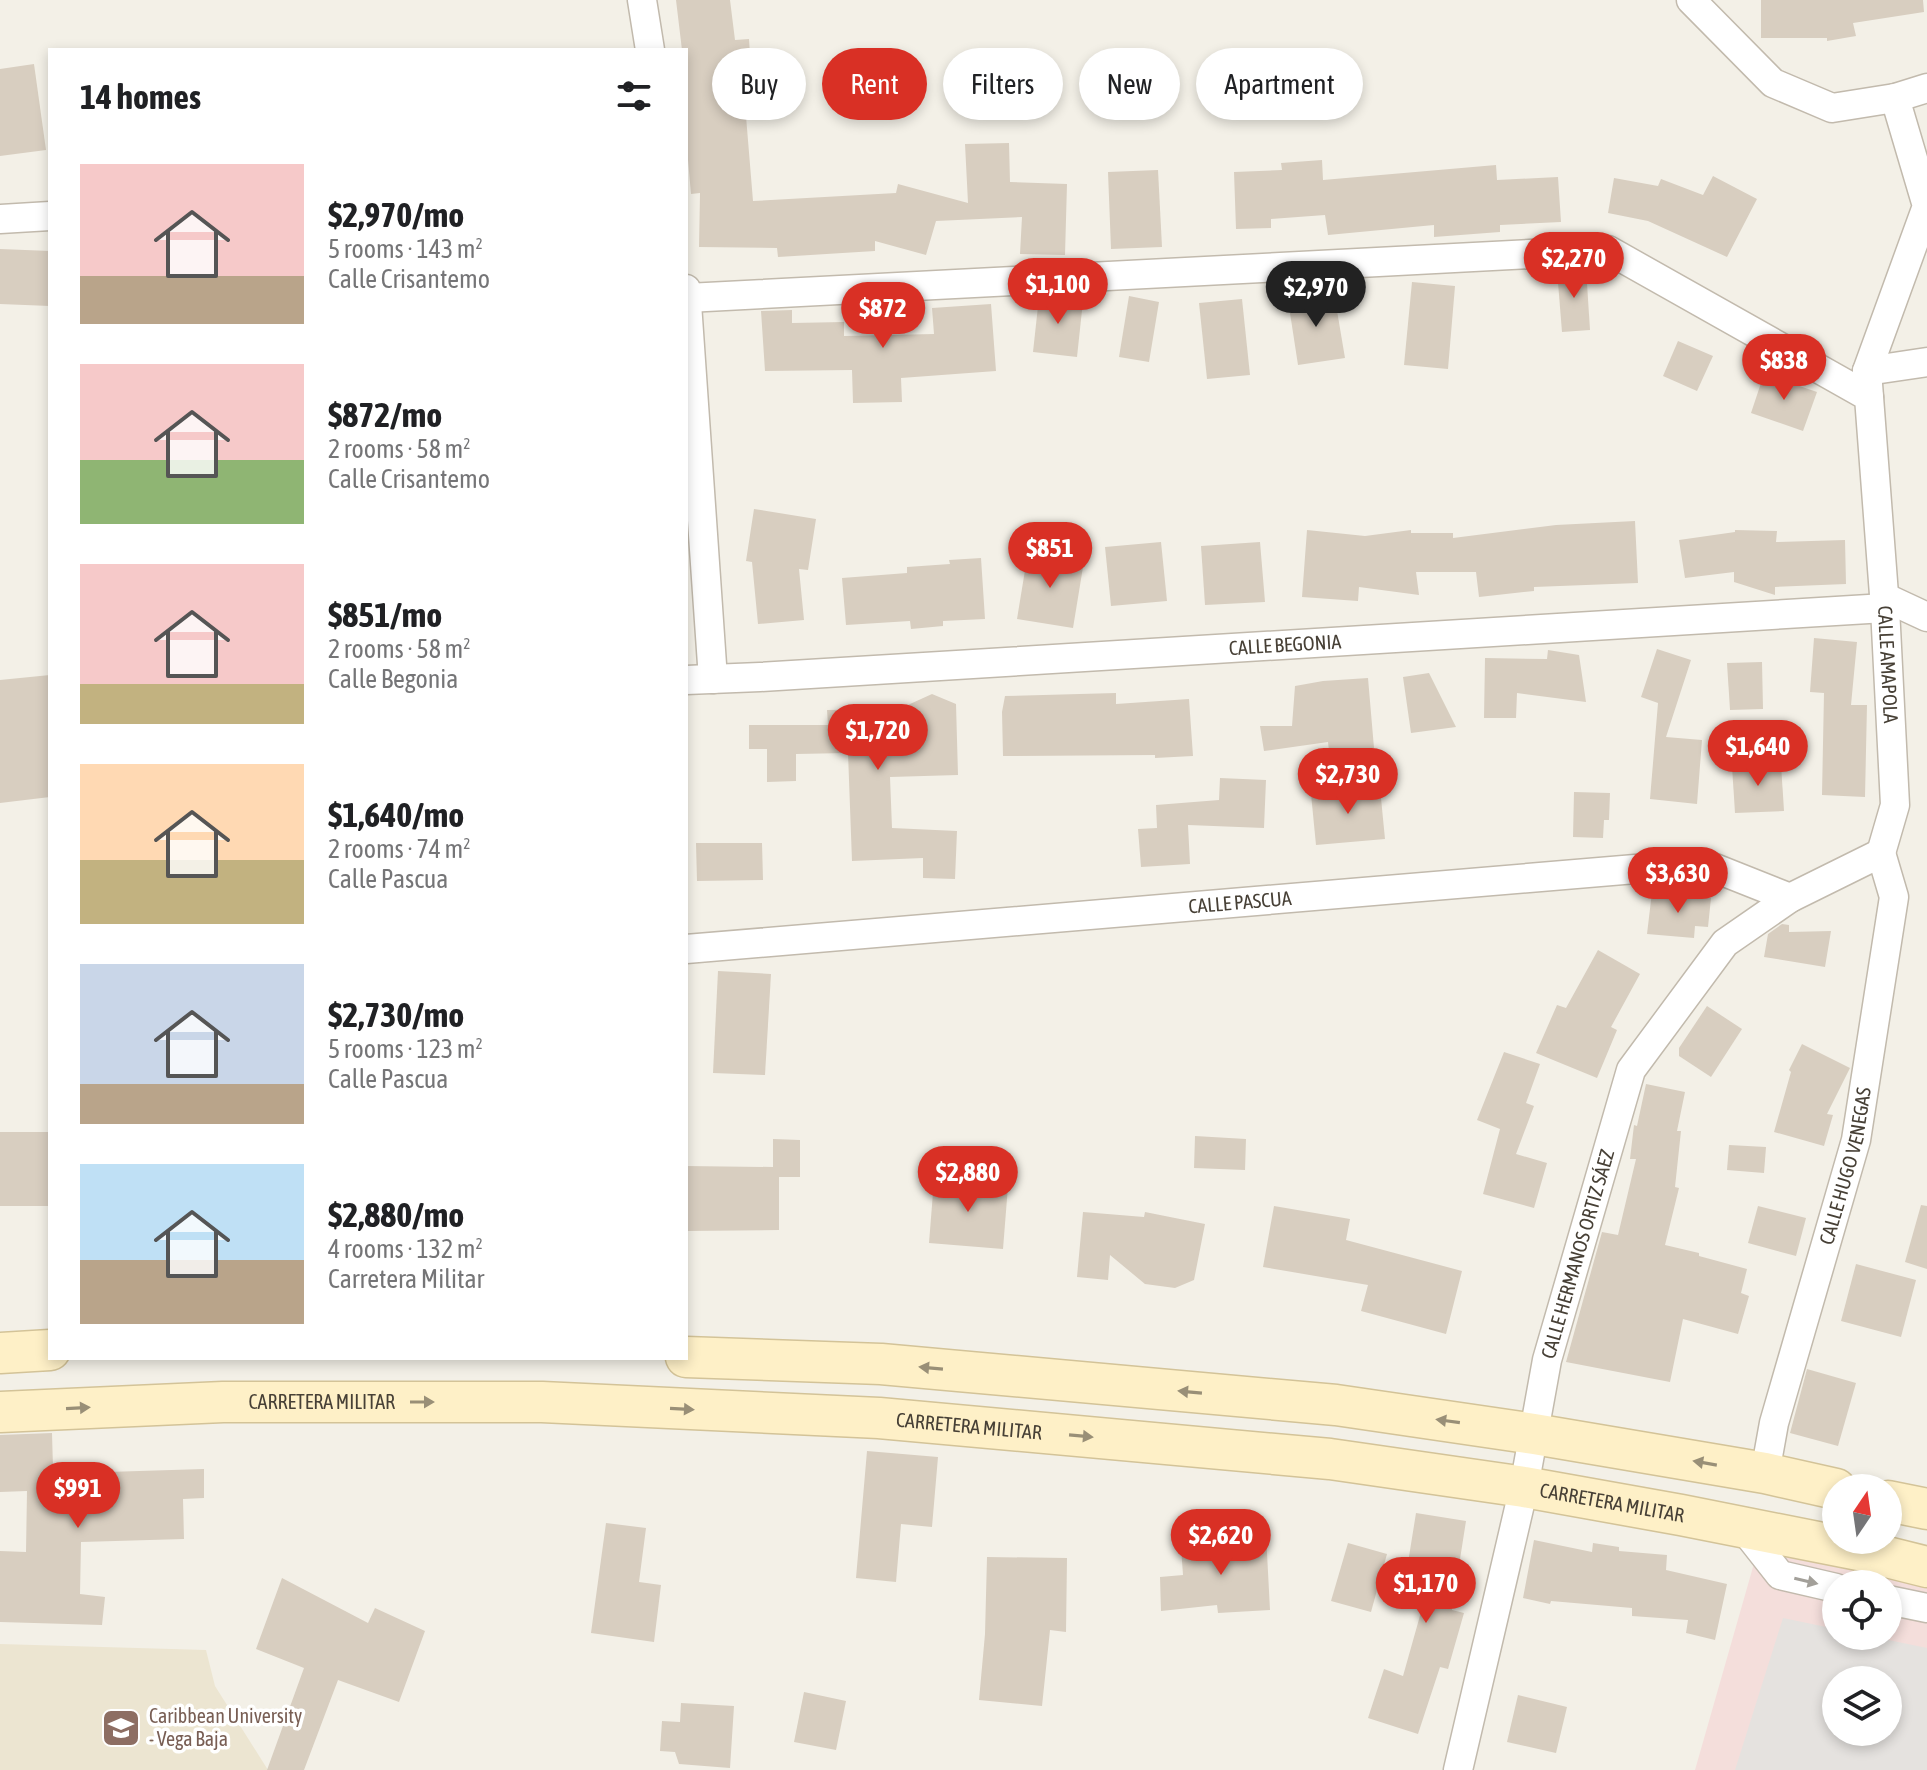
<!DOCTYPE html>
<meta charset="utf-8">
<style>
body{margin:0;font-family:"Asap Condensed",sans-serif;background:#f2f2f2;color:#202124;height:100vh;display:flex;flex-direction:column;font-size:30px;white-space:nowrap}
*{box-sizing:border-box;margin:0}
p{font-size:26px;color:#757577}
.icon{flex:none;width:44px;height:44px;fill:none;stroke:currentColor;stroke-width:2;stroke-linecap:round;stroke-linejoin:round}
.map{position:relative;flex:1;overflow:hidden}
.panel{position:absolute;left:48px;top:48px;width:640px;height:1312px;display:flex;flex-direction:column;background:#fff;border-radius:0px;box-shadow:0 4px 12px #0003}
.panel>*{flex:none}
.guide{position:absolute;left:712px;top:48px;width:760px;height:72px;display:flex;gap:16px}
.needle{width:52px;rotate:13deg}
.controls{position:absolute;left:1822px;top:1474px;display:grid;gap:16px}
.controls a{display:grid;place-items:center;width:80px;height:80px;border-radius:50%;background:#fff;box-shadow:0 4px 12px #0003;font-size:40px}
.price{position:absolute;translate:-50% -68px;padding:0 18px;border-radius:28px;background:#d93025;color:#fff;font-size:26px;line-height:52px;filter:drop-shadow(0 2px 4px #0008)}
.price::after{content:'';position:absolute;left:50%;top:48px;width:24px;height:18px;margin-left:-12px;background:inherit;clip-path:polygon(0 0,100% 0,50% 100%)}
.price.active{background:#222;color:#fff}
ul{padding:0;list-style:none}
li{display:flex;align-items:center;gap:24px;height:200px;padding:0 32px}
li span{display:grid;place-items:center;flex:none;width:224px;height:160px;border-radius:0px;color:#555}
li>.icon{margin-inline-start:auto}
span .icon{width:96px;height:96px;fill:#fffc;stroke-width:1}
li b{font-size:34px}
h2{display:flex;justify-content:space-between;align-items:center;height:96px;padding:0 32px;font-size:34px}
.chip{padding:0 28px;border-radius:36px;background:#fff;box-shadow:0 4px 12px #0003;font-size:28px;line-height:72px}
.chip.active{background:#d93025;color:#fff}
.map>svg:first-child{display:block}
.education{fill:#ece5d1}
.medical{fill:#f4dedb;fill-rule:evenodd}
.parking{fill:#e5e2df;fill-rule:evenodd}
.building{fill:#d8cec0}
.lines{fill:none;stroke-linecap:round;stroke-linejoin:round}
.minor-casing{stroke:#c2baad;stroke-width:31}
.secondary-casing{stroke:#d3c398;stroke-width:43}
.minor{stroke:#fff;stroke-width:28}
.secondary{stroke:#fef0c7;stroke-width:40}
.oneway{fill:#998f77}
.oneway2{fill:#a3a09a}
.labels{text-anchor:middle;stroke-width:7;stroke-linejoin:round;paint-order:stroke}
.street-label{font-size:20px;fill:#474036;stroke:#fff}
.education-label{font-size:20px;fill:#785e54;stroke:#fff;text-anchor:start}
</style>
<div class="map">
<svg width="1927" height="1770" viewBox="0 0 1927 1770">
<rect width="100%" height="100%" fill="#f3f0e7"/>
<polygon class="education" points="0,1644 206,1650 215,1686 268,1770 0,1770"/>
<path class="medical" d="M1759 1546 1927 1588V1770H1695ZM1836 1584H1888V1636H1836ZM1836 1680H1888V1732H1836Z"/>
<path class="parking" d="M1783 1618 1836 1629V1636H1869L1927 1648V1770H1735ZM1836 1680H1888V1732H1836Z"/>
<g class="building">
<polygon points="676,0 730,0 735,40 749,39 753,103 745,104 753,201 896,193 898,184 968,203 965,144 1009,143 1010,182 1067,184 1065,255 1020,254 1022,217 936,221 926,255 875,241 875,251 778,257 777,248 699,247 700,193 691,194 686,137 686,50 682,50"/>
<polygon points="1761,0 1923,0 1924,12 1853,23 1856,36 1827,41 1827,38 1761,38"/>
<polygon points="34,64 46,150 0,156 0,69"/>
<polygon points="1322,160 1323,180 1496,165 1497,180 1558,177 1561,222 1500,225 1500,232 1434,237 1434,225 1328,235 1325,215 1271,219 1271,228 1236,229 1234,172 1282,170 1281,163"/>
<polygon points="1158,170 1162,247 1111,249 1108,172"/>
<polygon points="1713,176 1757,199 1727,257 1648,221 1608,213 1614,178 1658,186 1661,179 1703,195"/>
<polygon points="0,249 50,251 50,306 0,304"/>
<polygon points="1586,268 1590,330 1562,332 1557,270"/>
<polygon points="1412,282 1455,286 1448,369 1404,365"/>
<polygon points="1334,293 1345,358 1298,365 1288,300"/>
<polygon points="1045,296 1083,301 1077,357 1033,352 1039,297"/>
<polygon points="1129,296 1159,302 1149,362 1119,357"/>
<polygon points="1242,299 1250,375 1207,379 1199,303"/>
<polygon points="991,304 996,371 901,378 902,402 853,403 852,370 765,371 761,311 792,310 792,323 844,322 844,336 934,334 932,308"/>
<polygon points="1678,341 1713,356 1697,391 1663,376"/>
<polygon points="1764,374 1817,392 1803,431 1751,413"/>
<polygon points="754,509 816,519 808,570 799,569 804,620 758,624 752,562 746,561"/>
<polygon points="1635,521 1638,583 1534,587 1534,591 1479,597 1476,572 1416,572 1419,595 1359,587 1358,601 1302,597 1307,530 1365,536 1411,530 1411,533 1453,533 1453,538 1556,525"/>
<polygon points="1735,530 1777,531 1776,542 1845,540 1846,584 1775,587 1775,595 1734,582 1734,572 1685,578 1679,540 1735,532"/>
<polygon points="1161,542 1167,601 1111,606 1105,547"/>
<polygon points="1260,542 1265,602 1205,605 1201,546"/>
<polygon points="1028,552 1084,561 1073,628 1017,619"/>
<polygon points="981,558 985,619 943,621 943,626 911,629 910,621 846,625 842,578 907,573 907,567 950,564 949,560"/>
<polygon points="1814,638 1857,642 1851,705 1867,705 1865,797 1822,795 1824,693 1810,692"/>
<polygon points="1657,649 1691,660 1666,737 1702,740 1697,804 1650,799 1658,703 1641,697"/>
<polygon points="1548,650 1579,655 1586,702 1517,693 1516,718 1484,718 1485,658 1547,659"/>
<polygon points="1762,662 1763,709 1730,710 1727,663"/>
<polygon points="1429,673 1456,727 1411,733 1403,677"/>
<polygon points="50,675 50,797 0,803 0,680"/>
<polygon points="1368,678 1374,748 1329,751 1328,742 1264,751 1260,726 1292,726 1295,686 1323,681"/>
<polygon points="1116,693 1116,704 1189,699 1193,756 1155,758 1155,755 1003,756 1002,712 1005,696"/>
<polygon points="932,694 956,704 958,775 890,777 892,828 957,831 955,879 923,878 923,858 852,861 848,753 796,754 796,781 767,782 767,749 749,749 749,725 828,725 827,710 899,709"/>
<polygon points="1781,764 1784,811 1735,813 1732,766"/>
<polygon points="1220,778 1266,780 1264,828 1188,825 1190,864 1141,867 1138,829 1157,828 1156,805 1219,800"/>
<polygon points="1380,788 1385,839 1316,845 1311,794"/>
<polygon points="1574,792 1610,793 1609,820 1604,820 1603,838 1573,837"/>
<polygon points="696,843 762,843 763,880 697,881"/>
<polygon points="1652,892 1711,898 1708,927 1695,926 1694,938 1647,934"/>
<polygon points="1782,924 1789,925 1789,932 1831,931 1825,967 1764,957 1768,934"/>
<polygon points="1598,950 1640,974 1611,1027 1617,1030 1597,1078 1536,1053 1557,1005 1566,1008"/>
<polygon points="718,971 771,974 765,1075 713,1073"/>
<polygon points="1707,1006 1742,1029 1711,1077 1679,1056 1679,1048"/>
<polygon points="1802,1044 1850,1068 1827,1114 1833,1115 1824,1146 1774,1132 1791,1072 1789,1070"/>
<polygon points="1504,1052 1540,1064 1526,1103 1534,1106 1516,1154 1547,1163 1534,1208 1483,1194 1500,1129 1477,1120"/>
<polygon points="1646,1084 1685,1092 1677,1131 1681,1131 1675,1187 1679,1188 1665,1245 1699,1253 1699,1256 1747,1269 1741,1293 1749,1296 1738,1334 1683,1319 1670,1382 1566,1362 1602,1232 1618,1235 1636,1159 1630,1159 1634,1125 1637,1126"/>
<rect x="0" y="1132" width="50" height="74"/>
<polygon points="1195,1136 1246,1139 1245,1170 1194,1168"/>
<polygon points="773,1139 800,1140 800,1177 779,1177 779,1230 686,1231 686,1166 773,1167"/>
<polygon points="1729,1145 1766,1147 1764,1173 1727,1170"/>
<polygon points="934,1180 1008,1186 1003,1249 929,1243"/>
<polygon points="1921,1205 1927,1206 1927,1269 1905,1262"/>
<polygon points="1274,1206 1350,1219 1346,1240 1462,1271 1446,1334 1361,1311 1368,1285 1263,1267"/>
<polygon points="1758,1206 1806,1218 1796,1256 1748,1243"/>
<polygon points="1083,1212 1144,1217 1145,1212 1205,1224 1194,1280 1175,1288 1145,1284 1110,1255 1108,1280 1077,1277"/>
<polygon points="1856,1264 1916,1280 1901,1337 1841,1321"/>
<polygon points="1807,1369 1856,1383 1838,1446 1790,1433"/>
<polygon points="52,1433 54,1504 107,1506 107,1472 204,1469 204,1498 183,1499 184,1539 81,1542 80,1594 105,1597 102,1625 0,1622 0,1551 26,1552 27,1491 0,1492 0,1435"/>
<polygon points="867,1451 938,1457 932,1527 901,1524 896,1582 856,1578"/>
<polygon points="1416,1513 1466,1521 1452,1610 1464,1613 1448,1669 1440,1667 1418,1734 1368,1718 1384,1669 1403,1676 1432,1573 1407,1569"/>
<polygon points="606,1523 646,1528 639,1582 661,1585 654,1642 591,1633"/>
<polygon points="1266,1534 1270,1610 1218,1613 1217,1605 1161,1611 1160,1577 1183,1575 1181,1547 1214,1546 1214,1537"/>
<polygon points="1534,1540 1592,1552 1593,1543 1619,1547 1619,1551 1667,1555 1666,1570 1727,1584 1715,1640 1686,1633 1688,1620 1632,1616 1632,1608 1551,1601 1550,1604 1523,1598"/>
<polygon points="1348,1543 1387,1554 1371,1612 1331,1601"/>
<polygon points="987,1557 1067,1558 1066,1632 1050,1630 1042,1706 979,1700 985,1634"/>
<polygon points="282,1578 368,1623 375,1608 425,1631 399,1702 338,1680 304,1770 267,1770 304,1668 256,1649"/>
<polygon points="804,1692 846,1701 836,1750 794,1742"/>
<polygon points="1518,1695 1567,1707 1556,1753 1507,1742"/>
<polygon points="681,1703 734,1706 730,1768 679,1764 675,1752 660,1751 662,1721 680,1722"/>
</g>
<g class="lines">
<defs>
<g id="minor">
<polyline points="642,0 650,50"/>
<polyline points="1691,0 1773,83 1832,108 1895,98 1927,88"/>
<polyline points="0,219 50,216"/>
<polyline points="686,289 713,679"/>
<path id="s1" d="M687 298 1608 250 1869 397 1885 608 1895 805 1881 853"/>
<polyline points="1867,371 1927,362"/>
<polyline points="1869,397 1867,371 1927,206 1895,98"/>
<polyline points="1884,597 1927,617"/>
<path id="s2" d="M686 680 760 677 1885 608"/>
<path id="s3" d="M686 949 1659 867H1712L1790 898"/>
<path id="s4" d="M1765 1473 1774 1423 1856 1140 1894 897 1881 853"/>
<polyline points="1743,1528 1780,1575 1836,1588"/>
<polyline points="1888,1600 1927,1608"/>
<path id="s5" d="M1458 1770 1524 1487 1547 1360 1631 1070 1725 943 1790 898 1881 853"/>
</g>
<g id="secondary">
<polyline points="0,1353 50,1350"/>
<polyline points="686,1357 881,1364 1336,1405 1534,1434 1765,1473 1836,1489"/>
<path id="s6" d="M0 1412 223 1402H542L879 1418 1330 1459 1524 1487 1681 1515 1863 1551 1927 1567"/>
<polyline points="1888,1501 1927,1509"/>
</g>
</defs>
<use href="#minor" class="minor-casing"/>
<use href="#secondary" class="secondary-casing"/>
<use href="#minor" class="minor"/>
<use href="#secondary" class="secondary"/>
</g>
<defs><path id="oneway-solid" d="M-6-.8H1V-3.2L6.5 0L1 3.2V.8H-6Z" transform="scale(2)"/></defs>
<g class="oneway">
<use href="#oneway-solid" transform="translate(931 1368) rotate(-175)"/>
<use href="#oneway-solid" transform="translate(1190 1392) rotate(-175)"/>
<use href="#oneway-solid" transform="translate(422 1402)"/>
<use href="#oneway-solid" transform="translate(78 1408) rotate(-3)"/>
<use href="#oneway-solid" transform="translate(682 1409) rotate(3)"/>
<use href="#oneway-solid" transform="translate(1448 1421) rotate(-172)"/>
<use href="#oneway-solid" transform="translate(1081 1436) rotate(5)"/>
<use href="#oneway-solid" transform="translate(1705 1463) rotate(-170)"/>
</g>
<use class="oneway2" href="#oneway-solid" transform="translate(1806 1581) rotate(13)"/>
<defs>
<symbol id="university-square" viewBox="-11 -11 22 22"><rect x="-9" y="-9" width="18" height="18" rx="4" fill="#8d6e63" stroke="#fff"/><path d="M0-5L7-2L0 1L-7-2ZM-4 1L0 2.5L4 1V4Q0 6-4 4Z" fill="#fff"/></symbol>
</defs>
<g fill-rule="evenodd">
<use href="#university-square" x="99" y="1706" width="44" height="44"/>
</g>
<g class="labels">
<g class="street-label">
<text dy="7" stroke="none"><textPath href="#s2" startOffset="600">CALLE BEGONIA</textPath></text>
<text dy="7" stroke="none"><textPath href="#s1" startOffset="1490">CALLE AMAPOLA</textPath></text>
<text dy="7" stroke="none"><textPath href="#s3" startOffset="556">CALLE PASCUA</textPath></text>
<text dy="7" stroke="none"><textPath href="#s4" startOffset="318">CALLE HUGO VENEGAS</textPath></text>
<text dy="7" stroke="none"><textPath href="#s5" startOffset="530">CALLE HERMANOS ORTIZ SÁEZ</textPath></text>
<text dy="7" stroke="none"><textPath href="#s6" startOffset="322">CARRETERA MILITAR</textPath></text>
<text dy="7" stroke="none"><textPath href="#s6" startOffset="970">CARRETERA MILITAR</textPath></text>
<text dy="7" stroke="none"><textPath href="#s6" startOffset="1618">CARRETERA MILITAR</textPath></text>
</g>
<g class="education-label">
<text x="149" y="1723">Caribbean University<tspan x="149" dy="23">- Vega Baja</tspan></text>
</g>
</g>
</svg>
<div class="controls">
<a><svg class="needle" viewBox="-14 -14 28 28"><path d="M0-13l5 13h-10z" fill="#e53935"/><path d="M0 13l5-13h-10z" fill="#757577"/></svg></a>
<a><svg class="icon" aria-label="locate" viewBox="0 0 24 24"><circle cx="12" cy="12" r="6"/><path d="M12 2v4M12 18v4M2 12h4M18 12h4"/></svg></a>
<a><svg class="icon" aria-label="layers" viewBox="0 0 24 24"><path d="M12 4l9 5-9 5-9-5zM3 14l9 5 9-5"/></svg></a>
</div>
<b class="price" style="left:1574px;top:300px">$2,270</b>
<b class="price" style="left:1058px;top:326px">$1,100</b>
<b class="price active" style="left:1316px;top:329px">$2,970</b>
<b class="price" style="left:883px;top:350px">$872</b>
<b class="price" style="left:1784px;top:402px">$838</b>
<b class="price" style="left:1050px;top:590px">$851</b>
<b class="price" style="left:878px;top:772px">$1,720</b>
<b class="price" style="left:1758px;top:788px">$1,640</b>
<b class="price" style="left:1348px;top:816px">$2,730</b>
<b class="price" style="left:1678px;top:915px">$3,630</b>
<b class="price" style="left:968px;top:1214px">$2,880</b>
<b class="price" style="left:78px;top:1530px">$991</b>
<b class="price" style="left:1221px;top:1577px">$2,620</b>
<b class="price" style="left:1426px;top:1625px">$1,170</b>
<div class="guide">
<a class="chip">Buy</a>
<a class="chip active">Rent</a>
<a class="chip">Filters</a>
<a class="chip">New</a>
<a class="chip">Apartment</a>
</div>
<section class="panel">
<h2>14 homes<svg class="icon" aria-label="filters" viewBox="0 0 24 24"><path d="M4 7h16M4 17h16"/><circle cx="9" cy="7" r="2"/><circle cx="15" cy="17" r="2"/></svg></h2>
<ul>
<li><span style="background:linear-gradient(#f6c9c9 70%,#b9a48a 0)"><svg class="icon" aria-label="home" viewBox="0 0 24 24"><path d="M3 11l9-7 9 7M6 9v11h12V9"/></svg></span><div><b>$2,970/mo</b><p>5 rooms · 143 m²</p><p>Calle Crisantemo</p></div></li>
<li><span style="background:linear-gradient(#f6c9c9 60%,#8fb573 0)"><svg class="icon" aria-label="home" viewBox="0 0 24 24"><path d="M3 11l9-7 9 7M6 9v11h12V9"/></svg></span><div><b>$872/mo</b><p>2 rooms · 58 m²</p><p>Calle Crisantemo</p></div></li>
<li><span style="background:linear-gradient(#f6c9c9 75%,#c2b280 0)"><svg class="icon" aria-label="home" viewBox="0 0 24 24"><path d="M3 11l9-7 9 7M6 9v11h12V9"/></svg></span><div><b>$851/mo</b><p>2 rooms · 58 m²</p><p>Calle Begonia</p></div></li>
<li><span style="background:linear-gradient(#ffd9b3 60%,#c2b280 0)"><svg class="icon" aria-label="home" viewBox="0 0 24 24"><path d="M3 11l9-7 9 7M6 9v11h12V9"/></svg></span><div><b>$1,640/mo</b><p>2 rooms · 74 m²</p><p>Calle Pascua</p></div></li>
<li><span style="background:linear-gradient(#c9d6e8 75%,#b9a48a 0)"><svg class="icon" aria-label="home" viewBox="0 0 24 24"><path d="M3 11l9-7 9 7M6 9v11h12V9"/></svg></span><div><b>$2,730/mo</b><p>5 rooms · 123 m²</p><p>Calle Pascua</p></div></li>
<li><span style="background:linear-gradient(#bfe0f5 60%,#b9a48a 0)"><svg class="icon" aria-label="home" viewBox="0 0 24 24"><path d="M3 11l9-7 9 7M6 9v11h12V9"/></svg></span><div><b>$2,880/mo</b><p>4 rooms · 132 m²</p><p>Carretera Militar</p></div></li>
</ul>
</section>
</div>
